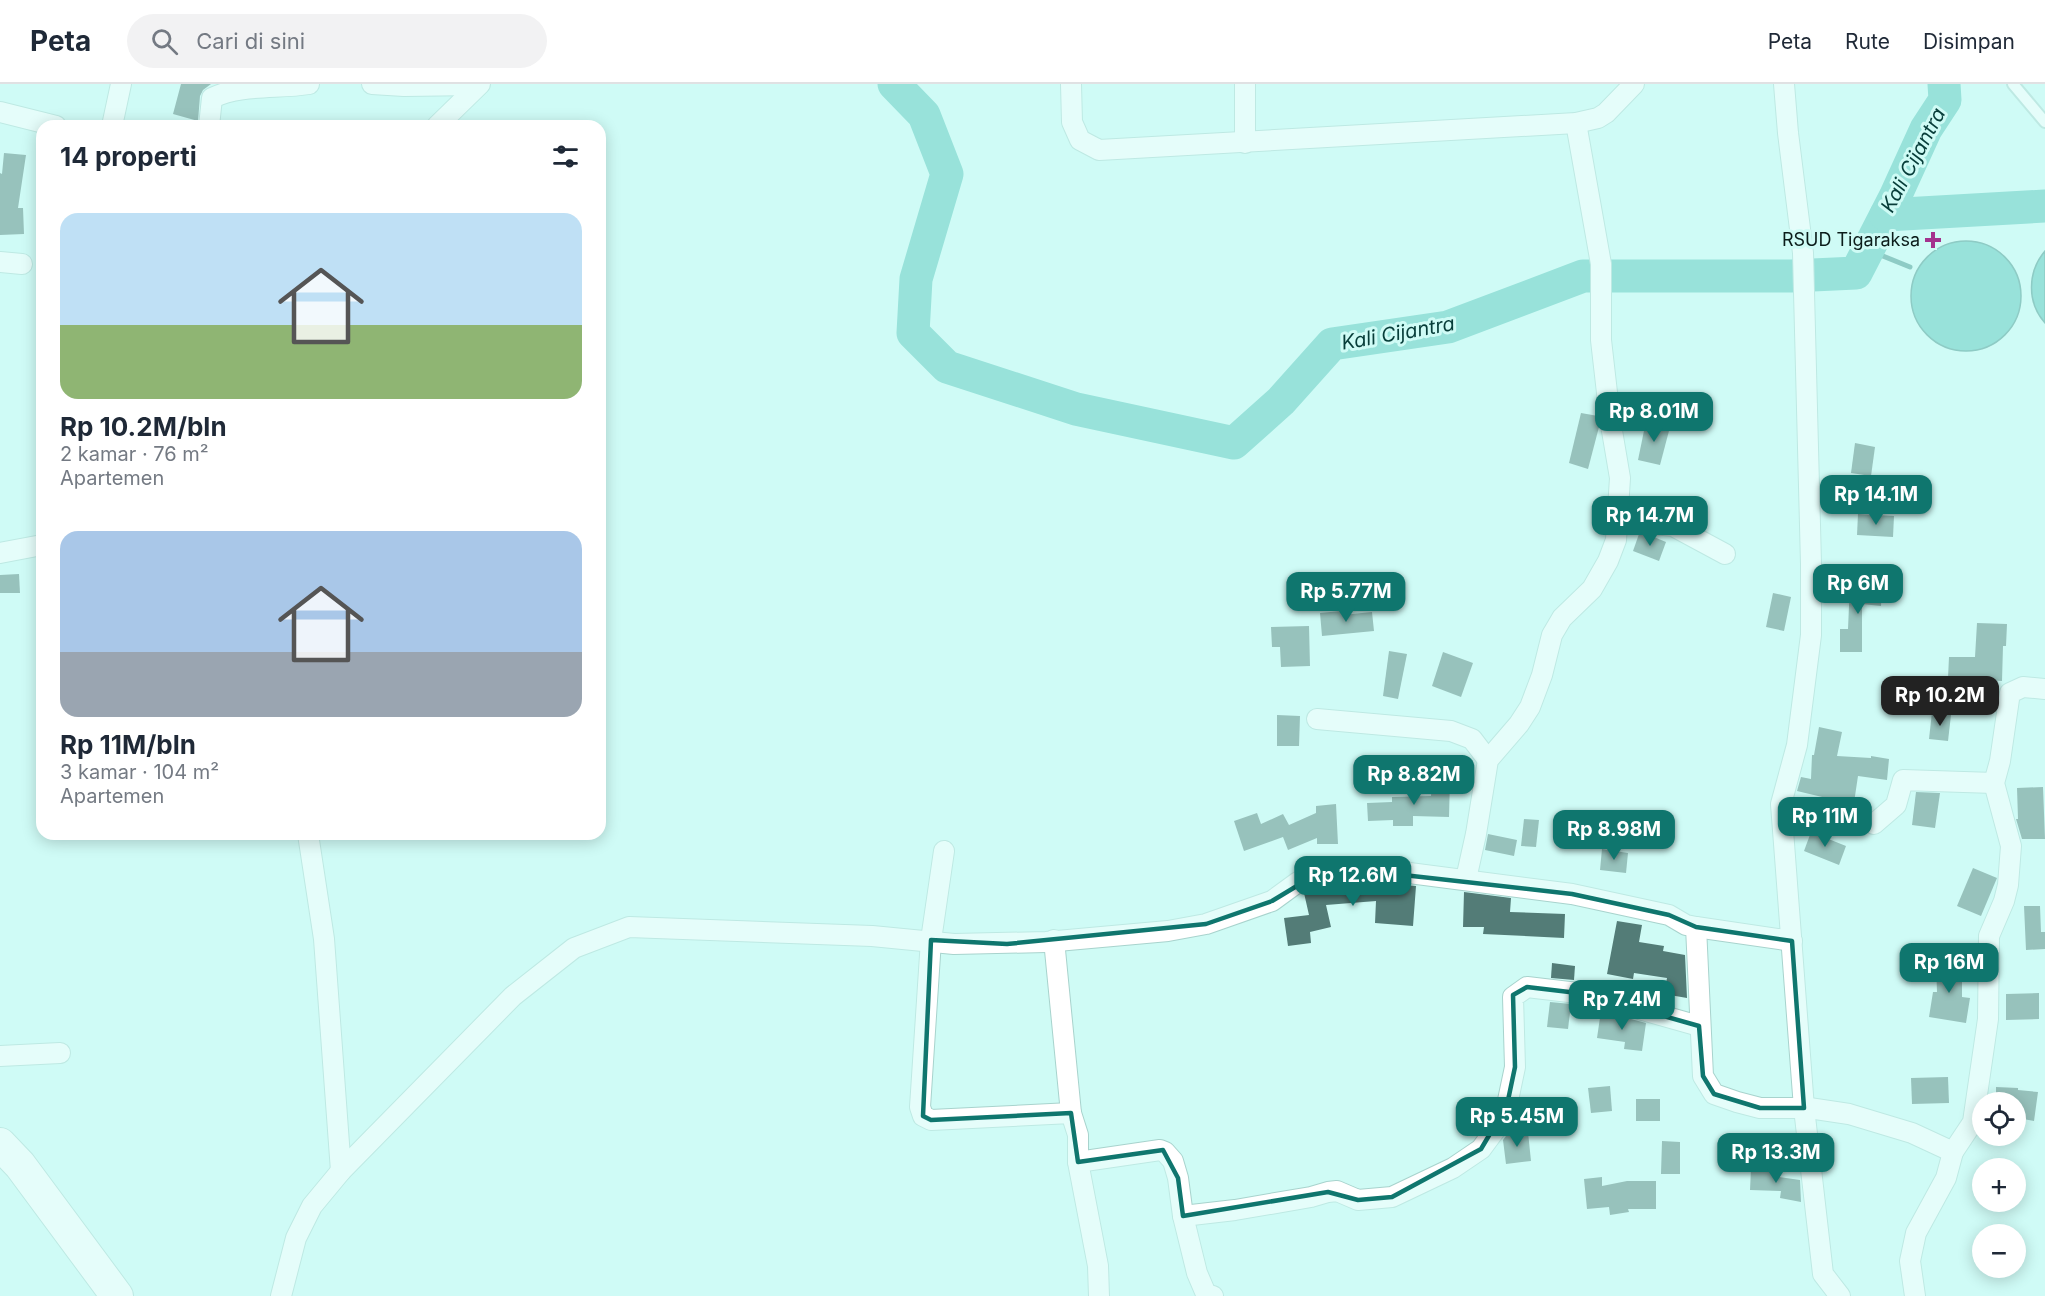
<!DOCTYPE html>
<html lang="id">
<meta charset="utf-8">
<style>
body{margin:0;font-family:Inter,sans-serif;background:#f2f2f3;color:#1f2937;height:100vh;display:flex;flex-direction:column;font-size:22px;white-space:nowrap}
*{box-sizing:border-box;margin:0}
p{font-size:20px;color:#747a83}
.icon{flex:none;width:33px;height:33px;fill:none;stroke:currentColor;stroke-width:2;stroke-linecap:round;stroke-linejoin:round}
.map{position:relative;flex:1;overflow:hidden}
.side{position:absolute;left:36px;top:36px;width:570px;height:720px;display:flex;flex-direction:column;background:#fff;border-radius:18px;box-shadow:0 3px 15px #0003}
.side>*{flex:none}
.buttons{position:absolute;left:1972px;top:1008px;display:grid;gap:12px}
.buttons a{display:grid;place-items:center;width:54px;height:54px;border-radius:50%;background:#fff;box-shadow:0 3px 15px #0003;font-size:30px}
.price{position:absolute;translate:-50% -51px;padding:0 14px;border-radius:12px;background:#0f766e;color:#fff;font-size:20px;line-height:39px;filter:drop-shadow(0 2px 3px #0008)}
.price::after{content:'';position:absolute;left:50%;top:36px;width:18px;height:14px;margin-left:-9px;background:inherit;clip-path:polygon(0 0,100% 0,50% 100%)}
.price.current{background:#222;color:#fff}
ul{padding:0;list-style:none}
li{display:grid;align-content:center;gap:12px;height:318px;padding:0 24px}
li span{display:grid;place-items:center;height:186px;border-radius:18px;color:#555}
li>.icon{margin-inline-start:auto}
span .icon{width:108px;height:108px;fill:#fffc;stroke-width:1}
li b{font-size:26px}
h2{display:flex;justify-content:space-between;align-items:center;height:72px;padding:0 24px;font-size:26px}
header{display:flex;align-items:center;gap:36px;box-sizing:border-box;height:84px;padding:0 30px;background:#fff;border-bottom:2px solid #e0e1e3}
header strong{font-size:28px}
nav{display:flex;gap:33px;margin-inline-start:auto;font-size:21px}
.search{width:420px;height:54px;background:#f2f2f3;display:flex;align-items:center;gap:15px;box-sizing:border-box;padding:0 21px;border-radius:33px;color:#747a83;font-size:22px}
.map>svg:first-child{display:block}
.water{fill:#54c3b9;stroke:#3e9189;stroke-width:1.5}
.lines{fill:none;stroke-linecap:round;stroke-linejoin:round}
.stream{stroke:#3e9189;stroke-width:5}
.river{stroke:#54c3b9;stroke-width:33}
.building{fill:#537c77}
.lane-casing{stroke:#a8d3cd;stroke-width:14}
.street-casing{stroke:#a8d3cd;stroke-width:22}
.primary-casing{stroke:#a8d3cd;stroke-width:34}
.lane{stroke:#fff;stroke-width:10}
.street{stroke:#fff;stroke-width:20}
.primary{stroke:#fff;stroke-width:32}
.marked{fill:none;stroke:#0f766e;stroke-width:4.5;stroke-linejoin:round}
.poi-dot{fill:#a4328e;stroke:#cffbf5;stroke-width:2}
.labels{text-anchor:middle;stroke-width:6;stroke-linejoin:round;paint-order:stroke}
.poi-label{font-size:18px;fill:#0b1c1a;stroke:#cffbf5;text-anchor:end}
.water-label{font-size:20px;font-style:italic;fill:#073d39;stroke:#cffbf5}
</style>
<header>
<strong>Peta</strong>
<div class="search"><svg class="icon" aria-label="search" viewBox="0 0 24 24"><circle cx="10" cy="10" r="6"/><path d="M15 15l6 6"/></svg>Cari di sini</div>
<nav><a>Peta</a><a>Rute</a><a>Disimpan</a></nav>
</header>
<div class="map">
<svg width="2045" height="1212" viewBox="0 0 2045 1212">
<rect width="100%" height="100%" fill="#cffbf5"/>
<g class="water">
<circle cx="1966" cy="212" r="55"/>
<path d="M2045 167V239C2027 219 2027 188 2045 167Z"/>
</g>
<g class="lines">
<polyline class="stream" points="1868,166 1910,183"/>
<g class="river">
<polyline points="894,0 924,31 947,90 916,195 913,249 947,283 1076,325 1234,359 1281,317 1332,260 1448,243 1583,192 1791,192 1856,189 1895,113 1926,45 1945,16 1944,0"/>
<polyline points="1886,131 2045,122"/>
</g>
</g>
<g class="building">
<polygon points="181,0 211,0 203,6 200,12 198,37 173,30"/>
<polygon points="4,69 26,71 18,124 23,124 24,150 0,151 0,89 2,90"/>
<polygon points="1581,329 1598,332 1599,343 1588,385 1569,379"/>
<polygon points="1646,337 1670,343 1660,381 1638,376"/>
<polygon points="1855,359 1875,363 1871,392 1851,389"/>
<polygon points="1858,430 1894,432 1893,453 1857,451"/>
<polygon points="1639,450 1649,451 1666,458 1659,477 1633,467"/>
<polygon points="19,490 20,509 0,509 0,491"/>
<polygon points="1850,499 1882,501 1881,522 1862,520 1862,568 1840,568 1840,545 1848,545"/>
<polygon points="1773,509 1791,513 1784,547 1766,543"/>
<polygon points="1341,527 1342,531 1372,528 1374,547 1322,552 1320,529"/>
<polygon points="1977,539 2007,540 2006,562 2003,562 2002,597 1948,594 1949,573 1975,573"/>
<polygon points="1309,542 1310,582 1281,583 1280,563 1272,563 1271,543"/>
<polygon points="1389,567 1407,570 1398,615 1383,612"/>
<polygon points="1443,568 1473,579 1461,613 1432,602"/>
<polygon points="1932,628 1951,631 1948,657 1929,655"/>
<polygon points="1277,631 1300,632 1299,662 1277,662"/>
<polygon points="1819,643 1842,648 1837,672 1871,674 1871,672 1889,675 1887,696 1858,692 1852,732 1837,729 1839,717 1797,707 1801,693 1811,695 1812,671 1814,671"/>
<polygon points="1432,694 1450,694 1449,733 1413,732 1413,742 1393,742 1393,736 1368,737 1367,719 1392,718 1392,713 1431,712"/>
<polygon points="2043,703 2045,755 2022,755 2016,735 2018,735 2017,704"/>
<polygon points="1916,708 1940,709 1935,744 1912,741"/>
<polygon points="1336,720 1338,760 1317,760 1317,754 1288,766 1283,753 1244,767 1234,737 1257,729 1261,740 1283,730 1289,741 1316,729 1316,722"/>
<polygon points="1524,735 1539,736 1536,763 1521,762"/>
<polygon points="1811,748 1846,762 1839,781 1804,767"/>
<polygon points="1488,750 1517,756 1514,772 1485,766"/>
<polygon points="1602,765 1628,769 1626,789 1600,786"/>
<polygon points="1973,784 1997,794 1981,832 1957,822"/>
<polygon points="1342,796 1416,802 1413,842 1375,839 1376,817 1326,821 1331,843 1310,848 1311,859 1288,862 1284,834 1309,831 1304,809 1335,802 1334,798"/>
<polygon points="1464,808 1511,814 1510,828 1565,830 1564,854 1483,850 1484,843 1463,843"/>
<polygon points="2024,822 2040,822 2041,848 2045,848 2045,865 2026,866"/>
<polygon points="1617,837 1642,841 1639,858 1664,862 1663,867 1685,871 1687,914 1664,910 1667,894 1634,889 1633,895 1607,890"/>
<polygon points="1936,878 1962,878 1962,913 1970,914 1966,939 1929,933 1933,908 1937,908"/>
<polygon points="1552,879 1575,882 1574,896 1551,894"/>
<polygon points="2039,909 2039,935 2006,936 2006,910"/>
<polygon points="1550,918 1571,920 1568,945 1547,943"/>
<polygon points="1601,927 1646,939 1642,967 1624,965 1625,958 1597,954"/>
<polygon points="1948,993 1949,1019 1912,1020 1911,994"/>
<polygon points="1610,1002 1612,1027 1591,1029 1588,1004"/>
<polygon points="1996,1003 2018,1004 2018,1006 2038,1008 2034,1037 2018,1034 2019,1031 2016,1030 2016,1018 1996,1018"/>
<rect x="1636" y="1015" width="24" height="22"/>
<polygon points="1528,1048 1531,1077 1506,1080 1503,1056 1506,1052"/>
<polygon points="1662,1057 1680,1058 1680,1090 1661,1090"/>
<polygon points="1751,1085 1779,1085 1779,1093 1800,1096 1801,1118 1780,1114 1781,1107 1750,1106"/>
<polygon points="1602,1093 1602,1102 1627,1097 1656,1097 1656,1125 1628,1125 1629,1128 1610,1131 1609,1123 1587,1125 1584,1095"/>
</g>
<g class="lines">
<defs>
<polyline id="lane" points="2013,0 2045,38"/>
<g id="street">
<polyline points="372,0 404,2 478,1"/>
<polyline points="1071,0 1072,38 1080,56 1099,66 1576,39 1598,34 1606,29 1634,0"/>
<polyline points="1784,0 1788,49 1803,169 1811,480 1811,551 1797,661 1781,720 1804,1024 1823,1190 1840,1212"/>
<polyline points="0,28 56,42"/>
<polyline points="112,42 121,0"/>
<path d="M209 42 212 14C241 0 277 5 309 0"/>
<polyline points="437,42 480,0"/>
<polyline points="1245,59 1245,0"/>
<polyline points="0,178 22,180"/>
<polyline points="1617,436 1673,442 1725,470"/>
<polyline points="0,469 42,461"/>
<polyline points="1317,635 1451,647 1472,655 1488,676"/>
<polyline points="1874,740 1896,721 1903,696 1994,699"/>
<polyline points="308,750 324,855 341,1087"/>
<polyline points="944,767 931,856 920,1023 923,1032 931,1036 1071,1029 1078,1051 1078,1078 1098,1182 1099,1212"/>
<polyline points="1466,795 1476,750 1488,676 1519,640 1530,623 1542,591 1552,551 1562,534 1592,505 1608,477 1616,456 1620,394 1610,335 1601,256 1601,180 1576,39"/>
<polyline points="1696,843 1792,857"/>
<polyline points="1054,856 1071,1029"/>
<polyline points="0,972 60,969"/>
<polyline points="1953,1068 1973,1038 1988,935 1989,852 2004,817 2008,801 2011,762 1994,699 2000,677 2009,615 2010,609 2023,603 2045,605"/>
<polyline points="1078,1078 1160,1066 1165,1068 1173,1077 1178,1094 1183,1132 1197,1189 1206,1210 1213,1212"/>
<polyline points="1183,1132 1235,1126 1311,1113 1328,1108 1337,1107 1358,1116 1392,1113 1453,1084 1481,1065 1495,1046 1507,1021 1515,983 1513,913 1527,903 1586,910 1699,942"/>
<polyline points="281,1212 296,1154 312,1122 341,1087 513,912 574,864 629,843 872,852 954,860 1046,858 1168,847 1206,840 1272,817 1298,798 1320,788 1341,784 1394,787 1572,810 1669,831 1686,841 1696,843 1703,992 1714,1010 1737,1018 1760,1024 1809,1024 1849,1030 1912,1049 1953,1068 1946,1094 1916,1149 1910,1177 1915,1212"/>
</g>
<polyline id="primary" points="0,1060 20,1081 117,1212"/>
</defs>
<use href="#lane" class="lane-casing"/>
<use href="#street" class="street-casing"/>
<use href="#primary" class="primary-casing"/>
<use href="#lane" class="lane"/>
<use href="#street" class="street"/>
<use href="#primary" class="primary"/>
</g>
<path d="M0 0H2045V1212H0ZM1341 784 1572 810 1669 831 1696 843 1792 857 1804 1024H1760L1714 1010 1703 992 1699 942 1586 910 1527 903 1513 911 1515 983 1507 1021 1481 1065 1392 1113 1358 1116 1328 1108 1183 1132 1178 1094 1163 1066 1078 1078 1071 1029 931 1036 923 1032 931 856 1007 860 1206 840 1272 817 1320 788Z" fill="#cffbf5" fill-opacity=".55" fill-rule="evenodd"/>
<path class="marked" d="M1341 784 1572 810 1669 831 1696 843 1792 857 1804 1024H1760L1714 1010 1703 992 1699 942 1586 910 1527 903 1513 911 1515 983 1507 1021 1481 1065 1392 1113 1358 1116 1328 1108 1183 1132 1178 1094 1163 1066 1078 1078 1071 1029 931 1036 923 1032 931 856 1007 860 1206 840 1272 817 1320 788Z"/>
<path class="poi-dot" d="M1930 147h6v6h6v6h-6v6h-6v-6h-6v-6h6z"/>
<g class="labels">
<g class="poi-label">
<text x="1920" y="162">RSUD Tigaraksa</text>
</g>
<g class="water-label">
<text transform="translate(1913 76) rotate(-62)" y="7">Kali Cijantra</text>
<text transform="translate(1398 249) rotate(-10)" y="7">Kali Cijantra</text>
</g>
</g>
</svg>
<div class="buttons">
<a><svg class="icon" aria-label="locate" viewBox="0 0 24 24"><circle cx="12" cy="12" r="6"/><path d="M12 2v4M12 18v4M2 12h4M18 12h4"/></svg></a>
<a>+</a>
<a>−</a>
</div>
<b class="price" style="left:1654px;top:359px">Rp 8.01M</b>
<b class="price" style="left:1876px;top:442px">Rp 14.1M</b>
<b class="price" style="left:1650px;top:463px">Rp 14.7M</b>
<b class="price" style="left:1858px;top:531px">Rp 6M</b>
<b class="price" style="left:1346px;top:539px">Rp 5.77M</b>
<b class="price current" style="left:1940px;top:643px">Rp 10.2M</b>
<b class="price" style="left:1414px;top:722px">Rp 8.82M</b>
<b class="price" style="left:1825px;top:764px">Rp 11M</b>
<b class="price" style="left:1614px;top:777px">Rp 8.98M</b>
<b class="price" style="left:1353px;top:823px">Rp 12.6M</b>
<b class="price" style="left:1949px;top:910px">Rp 16M</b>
<b class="price" style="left:1622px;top:947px">Rp 7.4M</b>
<b class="price" style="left:1517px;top:1064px">Rp 5.45M</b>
<b class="price" style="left:1776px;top:1100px">Rp 13.3M</b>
<section class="side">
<h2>14 properti<svg class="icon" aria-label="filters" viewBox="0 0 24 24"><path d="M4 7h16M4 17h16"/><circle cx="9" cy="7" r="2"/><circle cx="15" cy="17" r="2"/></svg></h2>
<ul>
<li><span style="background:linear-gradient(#bfe0f5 60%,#8fb573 0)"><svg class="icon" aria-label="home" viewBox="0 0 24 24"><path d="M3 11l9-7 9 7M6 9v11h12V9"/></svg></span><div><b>Rp 10.2M/bln</b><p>2 kamar · 76 m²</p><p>Apartemen</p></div></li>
<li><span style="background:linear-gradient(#a9c7e8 65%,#9aa5b1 0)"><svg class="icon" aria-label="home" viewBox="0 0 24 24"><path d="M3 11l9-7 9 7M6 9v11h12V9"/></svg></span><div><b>Rp 11M/bln</b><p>3 kamar · 104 m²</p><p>Apartemen</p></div></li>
</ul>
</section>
</div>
